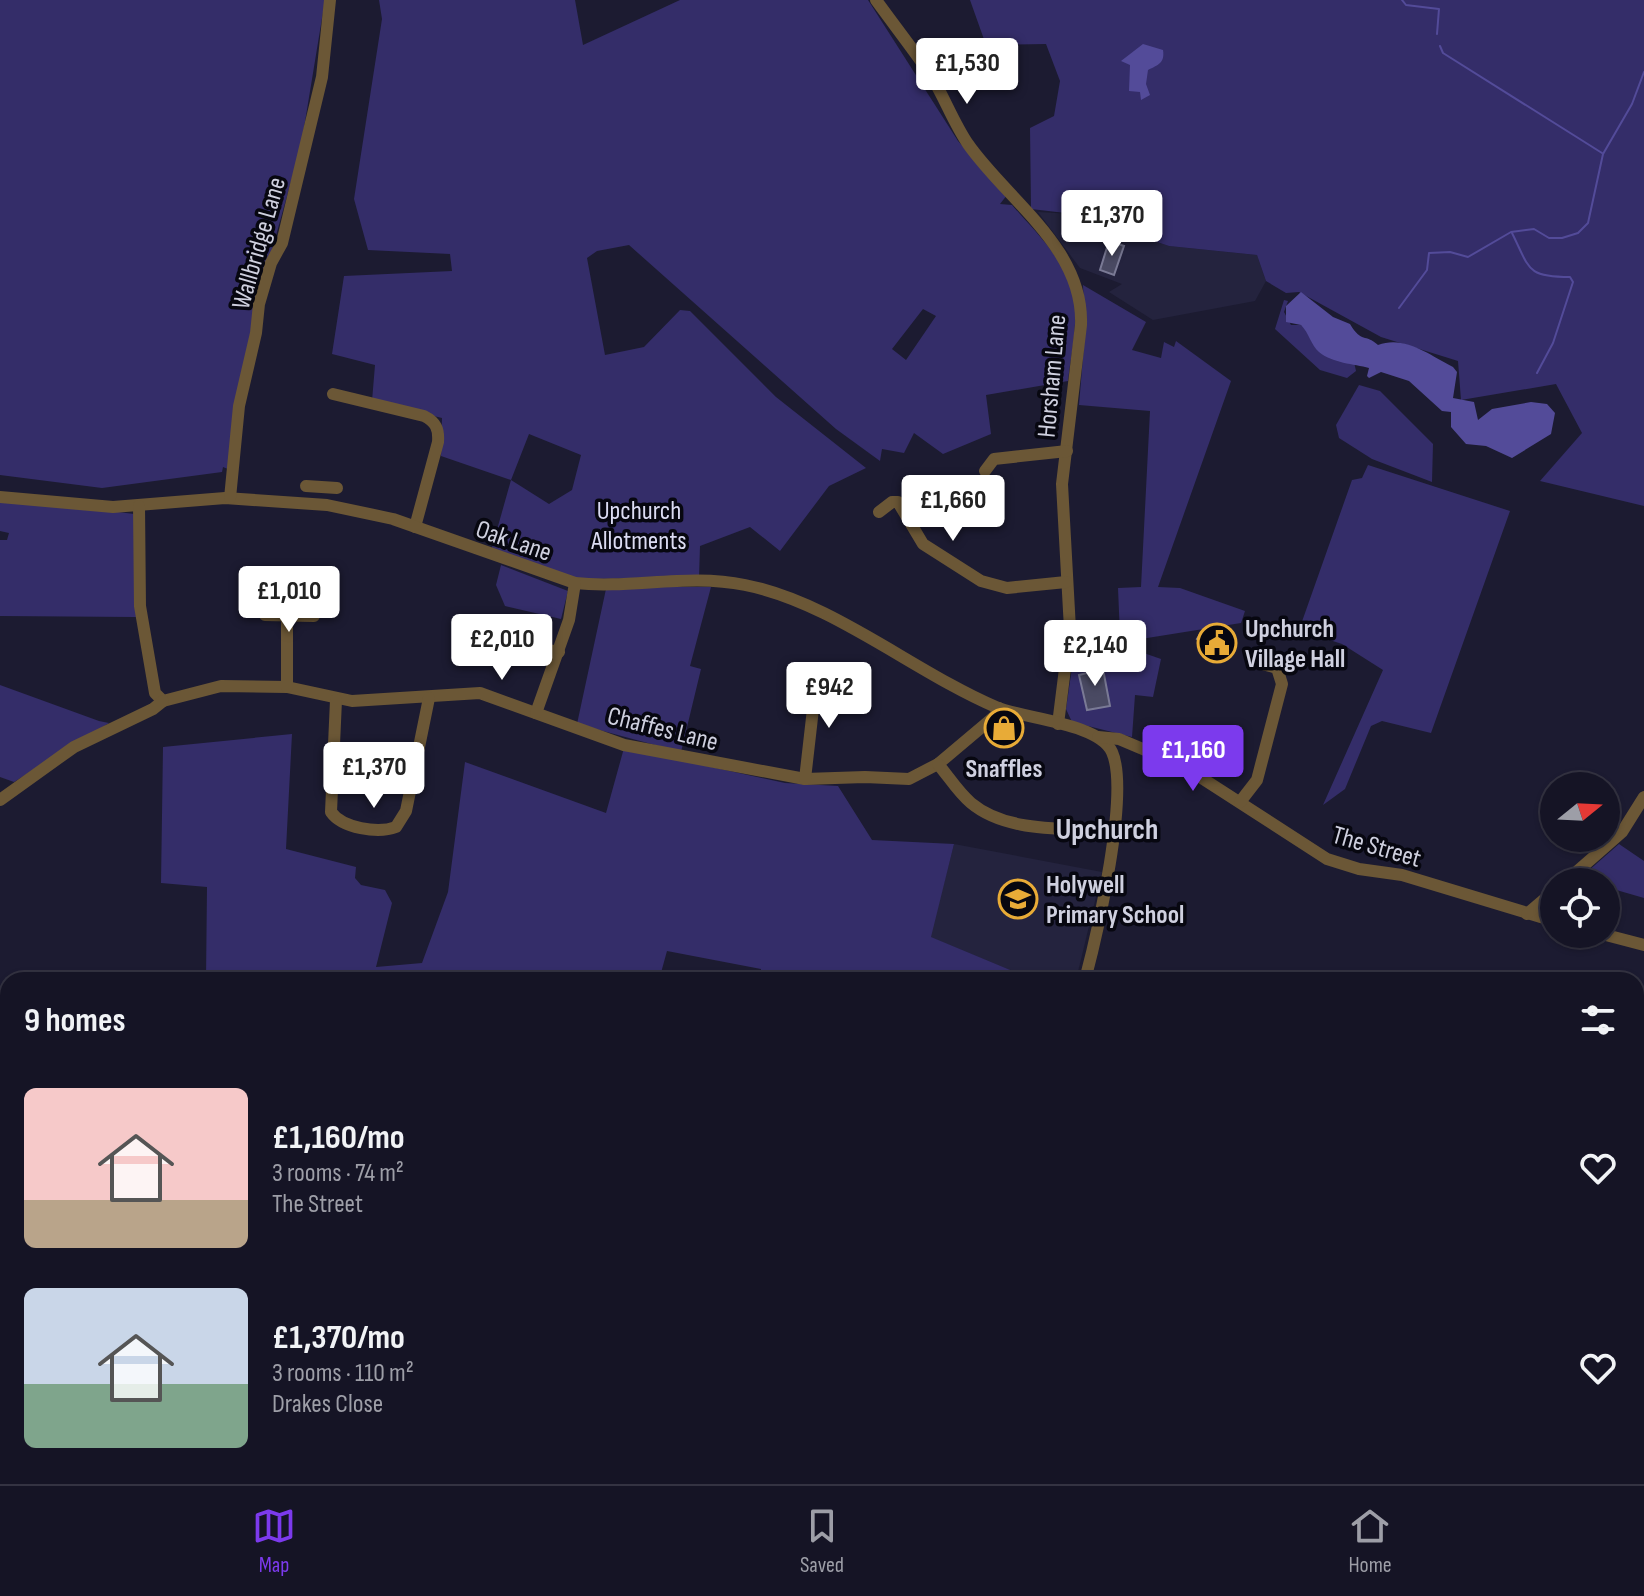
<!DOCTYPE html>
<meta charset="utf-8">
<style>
body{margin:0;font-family:"Sofia Sans Condensed",sans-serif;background:#222132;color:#f1f3f6;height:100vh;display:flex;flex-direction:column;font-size:30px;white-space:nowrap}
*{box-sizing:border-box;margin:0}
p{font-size:26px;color:#9d9ea7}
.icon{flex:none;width:44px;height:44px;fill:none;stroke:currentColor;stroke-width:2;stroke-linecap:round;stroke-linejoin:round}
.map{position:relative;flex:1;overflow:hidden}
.details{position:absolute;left:0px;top:972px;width:1644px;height:512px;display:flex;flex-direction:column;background:#151425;border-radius:24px 24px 0 0;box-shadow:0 2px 6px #0004,0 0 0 2px #343342}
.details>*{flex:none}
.needle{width:52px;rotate:72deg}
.buttons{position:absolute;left:1540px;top:772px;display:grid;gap:16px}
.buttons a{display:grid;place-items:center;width:80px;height:80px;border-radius:50%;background:#151425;box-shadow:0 2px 6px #0004,0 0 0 2px #343342;font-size:40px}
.price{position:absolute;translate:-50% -68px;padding:0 18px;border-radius:8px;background:#fff;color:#222;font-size:26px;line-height:52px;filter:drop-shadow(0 2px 4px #0008)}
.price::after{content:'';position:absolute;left:50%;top:48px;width:24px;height:18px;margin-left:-12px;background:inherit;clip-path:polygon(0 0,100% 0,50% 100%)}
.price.selected{background:#7c3aed;color:#fff}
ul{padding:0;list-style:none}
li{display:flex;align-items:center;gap:24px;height:200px;padding:0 24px}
li span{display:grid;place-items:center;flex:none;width:224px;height:160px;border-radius:12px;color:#555}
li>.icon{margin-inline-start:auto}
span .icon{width:96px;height:96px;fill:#fffc;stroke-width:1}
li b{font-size:34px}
h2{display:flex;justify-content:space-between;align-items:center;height:96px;padding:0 24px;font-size:34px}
.dock{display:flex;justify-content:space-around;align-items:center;height:112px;border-top:2px solid #343342;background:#151425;font-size:22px;color:#9d9ea7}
.dock a{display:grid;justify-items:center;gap:4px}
.dock .selected{color:#7c3aed}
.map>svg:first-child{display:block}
.built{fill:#24233e}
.green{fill:#342d69;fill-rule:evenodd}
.water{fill:#534b99}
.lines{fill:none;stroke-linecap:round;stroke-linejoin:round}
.stream{stroke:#534b99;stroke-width:2}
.building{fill:#4a4a63;stroke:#7a7a95;stroke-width:2}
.minor{stroke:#6b5736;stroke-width:12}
.labels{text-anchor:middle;stroke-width:7;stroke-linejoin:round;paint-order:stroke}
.street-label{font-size:26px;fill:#cfd0df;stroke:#070710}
.park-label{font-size:26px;fill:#dcdcf3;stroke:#070710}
.poi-label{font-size:26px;font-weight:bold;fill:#cfd0df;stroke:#070710;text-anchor:start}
.quarter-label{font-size:30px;font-weight:bold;fill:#cfd0df;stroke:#070710}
</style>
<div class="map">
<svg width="1644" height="1484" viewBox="0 0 1644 1484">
<rect width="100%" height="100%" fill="#1c1b31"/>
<g class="built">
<polygon points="1038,212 1073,214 1169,246 1257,255 1266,281 1255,301 1153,320 1109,292 1122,284 1080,268"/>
<polygon points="954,844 1102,872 1076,980 1034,980 930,937"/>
</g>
<g class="green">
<polygon points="0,0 325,0 301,146 256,307 228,469 223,467 222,472 102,488 0,475"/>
<path d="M379 0H575L583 45 680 0H868L958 141 1007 195 1000 204 1012 205C1035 232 1069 263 1074 299 1078 326 1071 354 1068 381L986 395 991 434 943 454 914 433 904 453 882 449 880 461 836 429 629 245 597 251 587 258 605 355 644 347 680 310 690 311 776 397 866 468 829 486 780 551 750 527 700 546 699 578 578 579 491 551 511 480 441 456 442 418 372 401 375 365 332 354 344 276 452 271 450 254 368 250 354 199 382 19ZM923 309 936 316 906 360 892 349ZM529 434 581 455 572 490 549 504 511 480Z"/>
<polygon points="970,0 1644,0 1644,506 1540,481 1582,433 1556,384 1461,400 1458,361 1381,337 1299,292 1286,293 1266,281 1257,255 1169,246 1074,214 1031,209 1030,128 1054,116 1060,81 1046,44 986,45"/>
<polygon points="1083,285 1146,322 1132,350 1161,358 1164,342 1174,347 1176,341 1231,381 1158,587 1180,588 1245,611 1241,623 1141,639 1138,651 1161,659 1153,697 1135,695 1132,737 1072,722 1066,709 1076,640 1120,636 1118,588 1141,587 1150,411 1079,405 1085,333"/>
<polygon points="1284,300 1288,301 1284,312 1291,325 1301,325 1354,362 1356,371 1347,378 1320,370 1275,329"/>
<polygon points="1359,385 1380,391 1433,444 1432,482 1372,459 1339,438 1336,425"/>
<polygon points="1368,465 1510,511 1431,733 1382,721 1371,726 1345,789 1323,805 1383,670 1342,644 1299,630 1352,480 1362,478"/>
<polygon points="0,497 134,514 136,617 0,616 0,540 7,540 9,533 0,531"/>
<polygon points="501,565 568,591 561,619 505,606 496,585"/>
<polygon points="647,587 711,587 690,666 701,669 681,752 577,724 606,589"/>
<polygon points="0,685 99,721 109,723 14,782 0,777"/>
<polygon points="292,734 286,849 356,867 355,878 361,885 385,890 392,903 376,967 422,963 448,892 465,762 606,813 624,748 785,783 838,786 872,840 954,844 931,937 1034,980 760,980 761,969 667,951 659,980 206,980 207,887 161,883 163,747"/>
<polygon points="1619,844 1644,861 1644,898 1606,887 1606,882 1579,879"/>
<polygon points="8,1235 8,1476 204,1476 193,1484 8,1484 0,1454 0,1236"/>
<polygon points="1644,1349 1644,1484 1568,1484 1566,1476 1636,1476 1636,1350"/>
<polygon points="435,1476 769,1476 767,1484 440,1484 435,1481"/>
<polygon points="909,1476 1291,1476 1293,1484 926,1484"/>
<polygon points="1307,1476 1508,1476 1513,1484 1308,1484"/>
</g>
<g class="water">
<path d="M1143 44 1163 50C1165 63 1158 65 1148 70L1146 84 1150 95 1141 100 1140 92 1129 91 1130 65 1121 61Z"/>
<path d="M1301 292 1333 317 1350 324C1362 344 1365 333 1378 345 1405 335 1429 355 1453 367L1457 372 1453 398 1474 402 1478 420 1492 409 1531 402 1547 404 1555 413 1551 434 1512 458 1486 446 1466 444 1451 427V412L1442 411 1409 381 1381 372 1369 378 1367 376 1369 368C1354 364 1332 363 1319 352 1311 345 1309 333 1301 325L1286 322V306Z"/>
<polygon points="0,1127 8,1185 8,1228 0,1230"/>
</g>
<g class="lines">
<g class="stream">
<polyline points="1402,0 1406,5 1439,9 1437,34"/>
<polyline points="1440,46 1443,53 1602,153"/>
<path d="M1512 233C1530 269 1526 277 1570 277L1573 282 1553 343 1537 373"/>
<polyline points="1399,308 1427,270 1429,253 1450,252 1468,257 1511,232 1534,229 1549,238 1562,238 1578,233 1588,223 1603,154 1632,104 1644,72"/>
</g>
</g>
<g class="building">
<polygon points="1109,241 1124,246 1114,275 1100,270"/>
<polygon points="1220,628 1230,634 1228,638 1235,642 1227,657 1197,639 1201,633 1208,634 1211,629 1218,633"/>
<polygon points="1094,664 1096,671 1103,669 1110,706 1087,710 1079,675 1087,673 1085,666"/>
</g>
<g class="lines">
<g class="minor">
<path d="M876 0C894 25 913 49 930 74 944 96 953 122 968 144 1007 200 1084 248 1081 325L1062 484 1070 629 1058 724"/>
<path d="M333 394 424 416C436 422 439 429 438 442L415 527"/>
<polyline points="985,471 994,459 1067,451"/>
<polyline points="306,486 337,488"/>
<path d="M0 497 113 507 225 498 327 505 393 519 575 583C631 589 689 573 745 585 832 602 914 672 996 707 1024 719 1099 723 1112 752 1130 792 1097 935 1085 980"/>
<polyline points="230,498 239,406 256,333 259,304 271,263 282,243 322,77 330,0"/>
<polyline points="139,506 140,606 155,693 163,701 221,686 287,687 352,701 480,693 624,745 805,779 865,777 909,779 938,764 995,716 999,708"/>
<polyline points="879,512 892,502 898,502 923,544 981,581 1007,588 1066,582"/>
<polyline points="265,615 314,616"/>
<polyline points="476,637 559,652"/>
<polyline points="287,687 287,616"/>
<path d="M336 700 331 812C342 828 378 834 396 827L406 811 429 698"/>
<polyline points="536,713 569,620 575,583"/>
<polyline points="1098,737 1119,739 1183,766 1327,859 1359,869 1402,875 1554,921"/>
<path d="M938 764C949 777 958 792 971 803 1008 834 1068 827 1113 832"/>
<polyline points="805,779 813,709 828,674"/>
<polyline points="0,800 74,747 153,709 163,701"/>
<polyline points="1240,802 1257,780 1282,684 1277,668 1251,661"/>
<polyline points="1565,882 1622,832 1644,797"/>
<polyline points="1527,914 1554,891"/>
<polyline points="1602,934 1644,945"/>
<polyline points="1636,1343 1644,1341"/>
<polyline points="361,1476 401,1484"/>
<polyline points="1297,1476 1299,1484"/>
<polyline points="230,1484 253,1476"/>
<polyline points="893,1484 897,1476"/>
</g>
</g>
<defs>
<symbol id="civic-ring" viewBox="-11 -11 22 22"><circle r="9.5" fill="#070710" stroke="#e8ab37" stroke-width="1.5"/><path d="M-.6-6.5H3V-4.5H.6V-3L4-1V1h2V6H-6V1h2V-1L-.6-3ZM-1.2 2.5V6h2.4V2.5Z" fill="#e8ab37"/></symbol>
<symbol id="shop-ring" viewBox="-11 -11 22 22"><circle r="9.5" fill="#070710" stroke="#e8ab37" stroke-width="1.5"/><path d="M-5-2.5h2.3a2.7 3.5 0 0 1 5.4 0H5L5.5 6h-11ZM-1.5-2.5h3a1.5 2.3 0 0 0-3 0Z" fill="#e8ab37"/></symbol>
<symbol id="school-ring" viewBox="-11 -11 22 22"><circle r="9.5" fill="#070710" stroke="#e8ab37" stroke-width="1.5"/><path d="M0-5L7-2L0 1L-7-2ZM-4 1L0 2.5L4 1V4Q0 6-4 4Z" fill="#e8ab37"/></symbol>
</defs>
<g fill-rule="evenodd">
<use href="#civic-ring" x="1195" y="621" width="44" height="44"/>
<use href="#shop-ring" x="982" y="706" width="44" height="44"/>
<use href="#school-ring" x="996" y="877" width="44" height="44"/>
</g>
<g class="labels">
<g class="street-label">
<text transform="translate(258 243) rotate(-74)" y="9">Wallbridge Lane</text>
<text transform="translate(1051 376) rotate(-85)" y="9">Horsham Lane</text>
<text transform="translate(514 540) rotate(19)" y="9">Oak Lane</text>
<text transform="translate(663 728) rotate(14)" y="9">Chaffes Lane</text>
<text transform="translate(1377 846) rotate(16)" y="9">The Street</text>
</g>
<g class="park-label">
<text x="639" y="519">Upchurch<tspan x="639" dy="30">Allotments</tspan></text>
</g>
<g class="poi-label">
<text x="1245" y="637">Upchurch<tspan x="1245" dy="30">Village Hall</tspan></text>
<text x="1004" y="777" text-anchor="middle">Snaffles</text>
<text x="1046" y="893">Holywell<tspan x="1046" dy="30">Primary School</tspan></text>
</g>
<g class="quarter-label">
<text x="1107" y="839">Upchurch</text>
</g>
</g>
</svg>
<div class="buttons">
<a><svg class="needle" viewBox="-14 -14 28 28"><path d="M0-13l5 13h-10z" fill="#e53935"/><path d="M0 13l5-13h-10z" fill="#9d9ea7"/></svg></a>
<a><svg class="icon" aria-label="locate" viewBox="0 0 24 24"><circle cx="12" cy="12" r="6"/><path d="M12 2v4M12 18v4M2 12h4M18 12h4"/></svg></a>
</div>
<b class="price" style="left:967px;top:106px">£1,530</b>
<b class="price" style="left:1112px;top:258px">£1,370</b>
<b class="price" style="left:953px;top:543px">£1,660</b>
<b class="price" style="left:289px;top:634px">£1,010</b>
<b class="price" style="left:502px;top:682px">£2,010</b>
<b class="price" style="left:1095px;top:688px">£2,140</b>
<b class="price" style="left:829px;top:730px">£942</b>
<b class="price selected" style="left:1193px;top:793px">£1,160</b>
<b class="price" style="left:374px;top:810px">£1,370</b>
<section class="details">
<h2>9 homes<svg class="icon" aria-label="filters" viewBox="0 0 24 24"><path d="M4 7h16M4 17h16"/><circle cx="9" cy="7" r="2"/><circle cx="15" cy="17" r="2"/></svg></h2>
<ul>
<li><span style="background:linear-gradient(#f6c9c9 70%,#b9a48a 0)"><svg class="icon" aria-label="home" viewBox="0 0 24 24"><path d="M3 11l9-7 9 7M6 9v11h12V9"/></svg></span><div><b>£1,160/mo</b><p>3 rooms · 74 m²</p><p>The Street</p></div><svg class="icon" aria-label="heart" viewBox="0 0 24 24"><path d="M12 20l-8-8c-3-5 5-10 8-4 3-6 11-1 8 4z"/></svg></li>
<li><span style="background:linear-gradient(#c9d6e8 60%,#7fa58c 0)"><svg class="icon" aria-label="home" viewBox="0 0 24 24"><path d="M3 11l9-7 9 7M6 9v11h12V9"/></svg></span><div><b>£1,370/mo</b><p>3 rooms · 110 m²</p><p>Drakes Close</p></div><svg class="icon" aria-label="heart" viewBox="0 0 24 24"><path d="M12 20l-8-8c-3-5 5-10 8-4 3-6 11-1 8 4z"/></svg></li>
</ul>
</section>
</div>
<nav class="dock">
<a class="selected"><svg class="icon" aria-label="map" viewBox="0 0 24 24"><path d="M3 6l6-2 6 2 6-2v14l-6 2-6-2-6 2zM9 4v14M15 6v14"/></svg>Map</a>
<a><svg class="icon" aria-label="saved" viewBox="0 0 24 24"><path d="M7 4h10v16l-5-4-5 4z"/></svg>Saved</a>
<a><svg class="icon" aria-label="home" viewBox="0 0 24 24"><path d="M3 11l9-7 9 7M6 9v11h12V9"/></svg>Home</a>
</nav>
